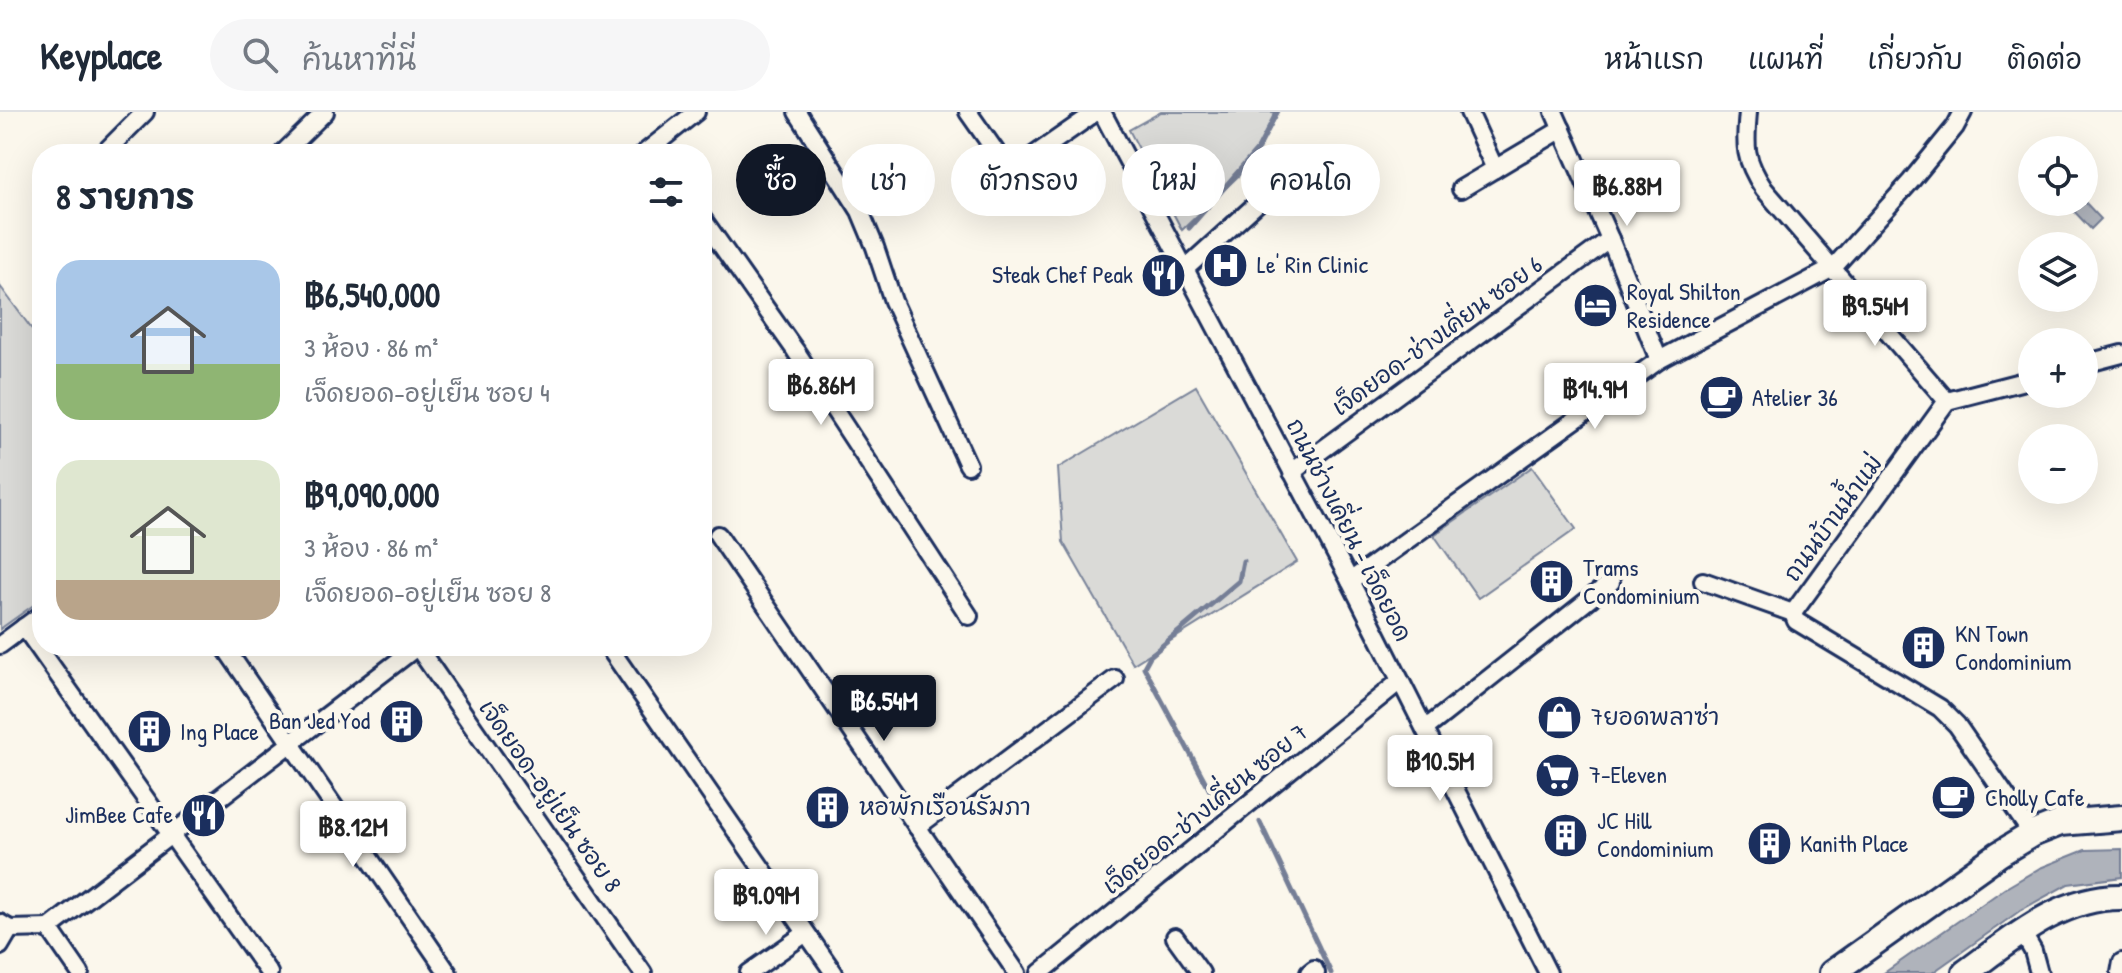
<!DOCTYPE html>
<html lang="th">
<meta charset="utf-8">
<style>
body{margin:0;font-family:"Patrick Hand","Playpen Sans Thai",sans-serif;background:#f6f6f7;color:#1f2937;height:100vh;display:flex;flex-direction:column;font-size:30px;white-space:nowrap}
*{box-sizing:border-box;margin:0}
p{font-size:26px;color:#747a83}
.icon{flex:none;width:44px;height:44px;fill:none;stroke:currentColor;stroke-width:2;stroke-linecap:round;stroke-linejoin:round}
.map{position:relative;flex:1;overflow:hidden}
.side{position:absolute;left:32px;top:32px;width:680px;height:512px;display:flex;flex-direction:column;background:#fff;border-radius:32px;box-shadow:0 8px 32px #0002}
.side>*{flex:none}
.top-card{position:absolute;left:736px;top:32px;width:760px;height:72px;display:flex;gap:16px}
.tools{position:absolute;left:2018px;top:24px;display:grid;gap:16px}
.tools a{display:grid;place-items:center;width:80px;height:80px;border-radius:50%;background:#fff;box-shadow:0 8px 32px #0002;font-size:40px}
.price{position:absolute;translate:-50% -68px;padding:0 18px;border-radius:8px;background:#fff;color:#222;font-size:26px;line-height:52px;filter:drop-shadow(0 2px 4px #0008)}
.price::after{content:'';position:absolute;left:50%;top:48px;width:24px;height:18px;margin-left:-12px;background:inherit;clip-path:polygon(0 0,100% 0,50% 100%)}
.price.on{background:#111827;color:#fff}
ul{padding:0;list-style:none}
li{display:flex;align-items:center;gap:24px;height:200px;padding:0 24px}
li span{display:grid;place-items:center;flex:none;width:224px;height:160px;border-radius:24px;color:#555}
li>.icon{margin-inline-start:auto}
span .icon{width:96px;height:96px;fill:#fffc;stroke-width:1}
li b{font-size:34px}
h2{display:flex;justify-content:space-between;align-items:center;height:96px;padding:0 24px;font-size:34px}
.pill{padding:0 28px;border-radius:36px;background:#fff;box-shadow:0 8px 32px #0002;font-size:28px;line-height:72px}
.pill.on{background:#111827;color:#fff}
header{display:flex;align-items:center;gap:48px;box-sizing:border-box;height:112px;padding:0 40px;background:#fff;border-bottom:2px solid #e0e1e3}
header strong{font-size:38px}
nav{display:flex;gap:44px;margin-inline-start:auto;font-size:28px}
.search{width:560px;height:72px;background:#f6f6f7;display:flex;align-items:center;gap:20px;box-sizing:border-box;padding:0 28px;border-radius:44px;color:#747a83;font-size:30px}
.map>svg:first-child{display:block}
.green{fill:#dadad7;stroke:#7a849a;stroke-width:2}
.water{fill:#afb3bb;stroke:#747e96;stroke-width:2}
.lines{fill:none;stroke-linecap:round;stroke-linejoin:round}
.stream{stroke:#747e96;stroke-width:5}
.street-casing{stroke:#1b2f5e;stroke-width:22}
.primary-casing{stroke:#1b2f5e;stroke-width:30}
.street{stroke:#fbf7ec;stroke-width:16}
.primary{stroke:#fbf7ec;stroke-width:24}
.labels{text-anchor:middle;stroke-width:8;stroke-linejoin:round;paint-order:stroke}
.poi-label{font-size:24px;fill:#1b2f5e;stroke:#fbf7ec;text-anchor:start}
.street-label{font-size:24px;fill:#1b2f5e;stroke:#fbf7ec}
</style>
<header>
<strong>Keyplace</strong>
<div class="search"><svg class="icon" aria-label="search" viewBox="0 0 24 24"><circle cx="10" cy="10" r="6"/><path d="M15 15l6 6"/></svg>ค้นหาที่นี่</div>
<nav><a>หน้าแรก</a><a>แผนที่</a><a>เกี่ยวกับ</a><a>ติดต่อ</a></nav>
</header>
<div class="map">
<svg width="2122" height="861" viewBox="0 0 2122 861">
<rect width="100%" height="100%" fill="#fbf7ec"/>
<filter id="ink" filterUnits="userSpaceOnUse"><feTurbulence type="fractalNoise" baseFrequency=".0125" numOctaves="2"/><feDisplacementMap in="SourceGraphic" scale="16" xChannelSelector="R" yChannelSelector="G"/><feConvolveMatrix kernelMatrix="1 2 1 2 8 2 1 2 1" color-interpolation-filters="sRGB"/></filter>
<g filter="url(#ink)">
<g class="green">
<polygon points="1161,0 1279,0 1249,54 1182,118 1129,18"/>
<polygon points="0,174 42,231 42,487 0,517"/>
<polygon points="1196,274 1297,450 1133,552 1063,430 1058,356"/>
<polygon points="1532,355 1576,417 1478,486 1434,423"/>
</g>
<g class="water">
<polygon points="2084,89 2101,107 2091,117 2070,95 2076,90"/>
<polygon points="2122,737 2122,765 2068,772 2021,798 1932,861 1884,861 2004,777 2040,756 2085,738"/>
</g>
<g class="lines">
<g class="stream">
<polyline points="1189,116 1258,37 1277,0"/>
<polyline points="1236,694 1215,688 1144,555 1150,544 1239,469 1243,449"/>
<polyline points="1260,710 1331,861"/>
</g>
<defs>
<g id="street">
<polyline points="797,0 860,99 875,135 893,189 968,353"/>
<polyline points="968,0 1010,60 1096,0"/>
<polyline points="1102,0 1350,469 1548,861"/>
<polyline points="1469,0 1495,57"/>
<polyline points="1554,0 1610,127 1659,248"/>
<path d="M1748 0C1745 35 1744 47 1764 77L1947 289"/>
<polyline points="103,42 145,0"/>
<polyline points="282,42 325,0"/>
<polyline points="643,42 696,0"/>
<polyline points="1461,77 1562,17"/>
<polyline points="702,106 795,238 969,504"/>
<polyline points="1185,157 1303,50"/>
<polyline points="2084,252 2122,242"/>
<polyline points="1947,289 1793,501 1796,509 1940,596 1957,613 2032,722"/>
<polyline points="1947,289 2032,267"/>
<polyline points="1292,360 1610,127"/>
<polyline points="718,423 1017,861"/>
<polyline points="1350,469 1659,248 1833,156 1911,69 1955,15 1963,0"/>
<polyline points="1703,469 1793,501"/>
<polyline points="24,515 269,861"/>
<polyline points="0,533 42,502"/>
<polyline points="224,534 448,861"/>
<polyline points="417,534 643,861"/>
<polyline points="608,534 834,861"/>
<polyline points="1425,617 1611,470"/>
<polyline points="917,715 1115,567"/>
<polyline points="0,811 10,817 49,816"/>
<polyline points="49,816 418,534"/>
<polyline points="49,816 80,861"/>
<polyline points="2022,820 2033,839 2039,861"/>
<polyline points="1175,825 1201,861"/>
<polyline points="0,834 10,817"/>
<polyline points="749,861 806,821"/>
<polyline points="1040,861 1400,569"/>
<polyline points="1309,861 1314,857 1316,861"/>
<polyline points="2120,861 2122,850"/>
</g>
<g id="primary">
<polyline points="1832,861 1999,742 2032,722 2060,711 2122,706"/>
<path d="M1965 861C2012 827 2061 784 2122 785"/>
</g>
</defs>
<use href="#street" class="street-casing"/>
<use href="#primary" class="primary-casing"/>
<use href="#street" class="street"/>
<use href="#primary" class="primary"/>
</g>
</g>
<defs>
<symbol id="hospital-disc" viewBox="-11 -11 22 22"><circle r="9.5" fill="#1b2f5e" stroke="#fbf7ec"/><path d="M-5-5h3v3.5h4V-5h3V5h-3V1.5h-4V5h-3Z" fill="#fff"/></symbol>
<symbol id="restaurant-disc" viewBox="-11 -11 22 22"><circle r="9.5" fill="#1b2f5e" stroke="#fbf7ec"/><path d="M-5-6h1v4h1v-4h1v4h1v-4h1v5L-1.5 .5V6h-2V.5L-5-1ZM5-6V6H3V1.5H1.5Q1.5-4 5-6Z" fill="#fff"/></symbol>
<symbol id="hotel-disc" viewBox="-11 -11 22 22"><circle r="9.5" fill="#1b2f5e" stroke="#fbf7ec"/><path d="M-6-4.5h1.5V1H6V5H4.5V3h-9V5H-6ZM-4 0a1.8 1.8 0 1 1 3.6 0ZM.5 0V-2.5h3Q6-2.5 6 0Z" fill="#fff"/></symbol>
<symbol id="cafe-disc" viewBox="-11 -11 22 22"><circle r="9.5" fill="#1b2f5e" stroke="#fbf7ec"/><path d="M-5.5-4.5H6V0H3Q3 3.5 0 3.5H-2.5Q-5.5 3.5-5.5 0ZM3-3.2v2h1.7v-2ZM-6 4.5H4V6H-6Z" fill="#fff"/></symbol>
<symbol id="building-disc" viewBox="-11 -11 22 22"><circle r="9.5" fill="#1b2f5e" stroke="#fbf7ec"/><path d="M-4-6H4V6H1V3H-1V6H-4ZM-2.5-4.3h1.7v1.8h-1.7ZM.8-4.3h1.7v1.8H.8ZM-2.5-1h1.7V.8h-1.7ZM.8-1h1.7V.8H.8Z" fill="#fff"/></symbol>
<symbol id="shop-disc" viewBox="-11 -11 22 22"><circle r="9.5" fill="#1b2f5e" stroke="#fbf7ec"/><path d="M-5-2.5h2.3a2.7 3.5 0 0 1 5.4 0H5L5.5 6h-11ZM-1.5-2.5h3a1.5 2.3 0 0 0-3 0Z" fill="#fff"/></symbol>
<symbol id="supermarket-disc" viewBox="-11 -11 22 22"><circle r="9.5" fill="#1b2f5e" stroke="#fbf7ec"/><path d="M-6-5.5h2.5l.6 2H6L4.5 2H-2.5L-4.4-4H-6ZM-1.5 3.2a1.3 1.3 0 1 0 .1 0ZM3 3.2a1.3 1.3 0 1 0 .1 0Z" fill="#fff"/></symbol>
</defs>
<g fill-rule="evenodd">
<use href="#hospital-disc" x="1200" y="128" width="51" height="51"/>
<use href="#restaurant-disc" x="1138" y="138" width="51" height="51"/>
<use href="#hotel-disc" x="1570" y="168" width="51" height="51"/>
<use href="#cafe-disc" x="1696" y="260" width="51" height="51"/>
<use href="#building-disc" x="1526" y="444" width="51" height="51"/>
<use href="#building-disc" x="1898" y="510" width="51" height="51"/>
<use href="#shop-disc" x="1534" y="580" width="51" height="51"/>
<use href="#building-disc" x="376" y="584" width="51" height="51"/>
<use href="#building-disc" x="124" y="594" width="51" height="51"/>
<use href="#supermarket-disc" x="1532" y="638" width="51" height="51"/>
<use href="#cafe-disc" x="1928" y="660" width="51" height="51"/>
<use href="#building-disc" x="802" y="670" width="51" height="51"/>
<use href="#restaurant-disc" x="178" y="678" width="51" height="51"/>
<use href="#building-disc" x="1540" y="698" width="51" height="51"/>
<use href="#building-disc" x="1744" y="706" width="51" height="51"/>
</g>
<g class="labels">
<g class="poi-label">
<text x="1257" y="161">Le' Rin Clinic</text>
<text x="1133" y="171" text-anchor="end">Steak Chef Peak</text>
<text x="1627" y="188">Royal Shilton<tspan x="1627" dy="28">Residence</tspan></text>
<text x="1752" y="294">Atelier 36</text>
<text x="1583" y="464">Trams<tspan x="1583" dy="28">Condominium</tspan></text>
<text x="1955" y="530">KN Town<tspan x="1955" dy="28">Condominium</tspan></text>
<text x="1591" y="613">7ยอดพลาซ่า</text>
<text x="370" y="617" text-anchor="end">Ban Jed Yod</text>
<text x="180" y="628">Ing Place</text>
<text x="1589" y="671">7-Eleven</text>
<text x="1985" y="694">Cholly Cafe</text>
<text x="859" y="703">หอพักเรือนรัมภา</text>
<text x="173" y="711" text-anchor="end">JimBee Cafe</text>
<text x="1597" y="717">JC Hill<tspan x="1597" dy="28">Condominium</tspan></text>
<text x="1800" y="740">Kanith Place</text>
</g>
<g class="street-label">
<text transform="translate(1437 224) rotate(-36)" y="8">เจ็ดยอด-ช่างเคี่ยน ซอย 6</text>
<text transform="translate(1833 406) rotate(-54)" y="8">ถนนบ้านน้ำแม่</text>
<text transform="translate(1349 418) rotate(63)" y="8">ถนนช่างเคี่ยน - เจ็ดยอด</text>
<text transform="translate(550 684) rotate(55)" y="8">เจ็ดยอด-อยู่เย็น ซอย 8</text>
<text transform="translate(1205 697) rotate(-39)" y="8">เจ็ดยอด-ช่างเคี่ยน ซอย 7</text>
</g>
</g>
</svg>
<div class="tools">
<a><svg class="icon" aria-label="locate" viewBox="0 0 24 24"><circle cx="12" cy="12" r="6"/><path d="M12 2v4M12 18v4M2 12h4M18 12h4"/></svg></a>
<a><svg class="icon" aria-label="layers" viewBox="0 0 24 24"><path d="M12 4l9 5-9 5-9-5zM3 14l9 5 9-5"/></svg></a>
<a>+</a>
<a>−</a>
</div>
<b class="price" style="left:1627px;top:116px">฿6.88M</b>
<b class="price" style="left:1875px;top:236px">฿9.54M</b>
<b class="price" style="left:821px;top:315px">฿6.86M</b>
<b class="price" style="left:1595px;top:319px">฿14.9M</b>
<b class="price on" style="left:884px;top:631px">฿6.54M</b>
<b class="price" style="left:1440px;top:691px">฿10.5M</b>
<b class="price" style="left:353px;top:757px">฿8.12M</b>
<b class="price" style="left:766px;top:825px">฿9.09M</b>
<div class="top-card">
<a class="pill on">ซื้อ</a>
<a class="pill">เช่า</a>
<a class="pill">ตัวกรอง</a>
<a class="pill">ใหม่</a>
<a class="pill">คอนโด</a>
</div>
<section class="side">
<h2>8 รายการ<svg class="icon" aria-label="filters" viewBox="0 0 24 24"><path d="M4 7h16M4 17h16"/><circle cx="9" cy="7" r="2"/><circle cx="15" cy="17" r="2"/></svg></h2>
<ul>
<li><span style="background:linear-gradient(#a9c7e8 65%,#8fb573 0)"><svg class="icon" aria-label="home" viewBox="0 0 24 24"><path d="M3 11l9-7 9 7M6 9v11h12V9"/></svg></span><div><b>฿6,540,000</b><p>3 ห้อง · 86 m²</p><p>เจ็ดยอด-อยู่เย็น ซอย 4</p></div></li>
<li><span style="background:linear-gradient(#dfe7d0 75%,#b9a48a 0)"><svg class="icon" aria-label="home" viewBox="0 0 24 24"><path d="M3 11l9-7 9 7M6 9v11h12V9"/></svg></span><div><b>฿9,090,000</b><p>3 ห้อง · 86 m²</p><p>เจ็ดยอด-อยู่เย็น ซอย 8</p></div></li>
</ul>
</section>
</div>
